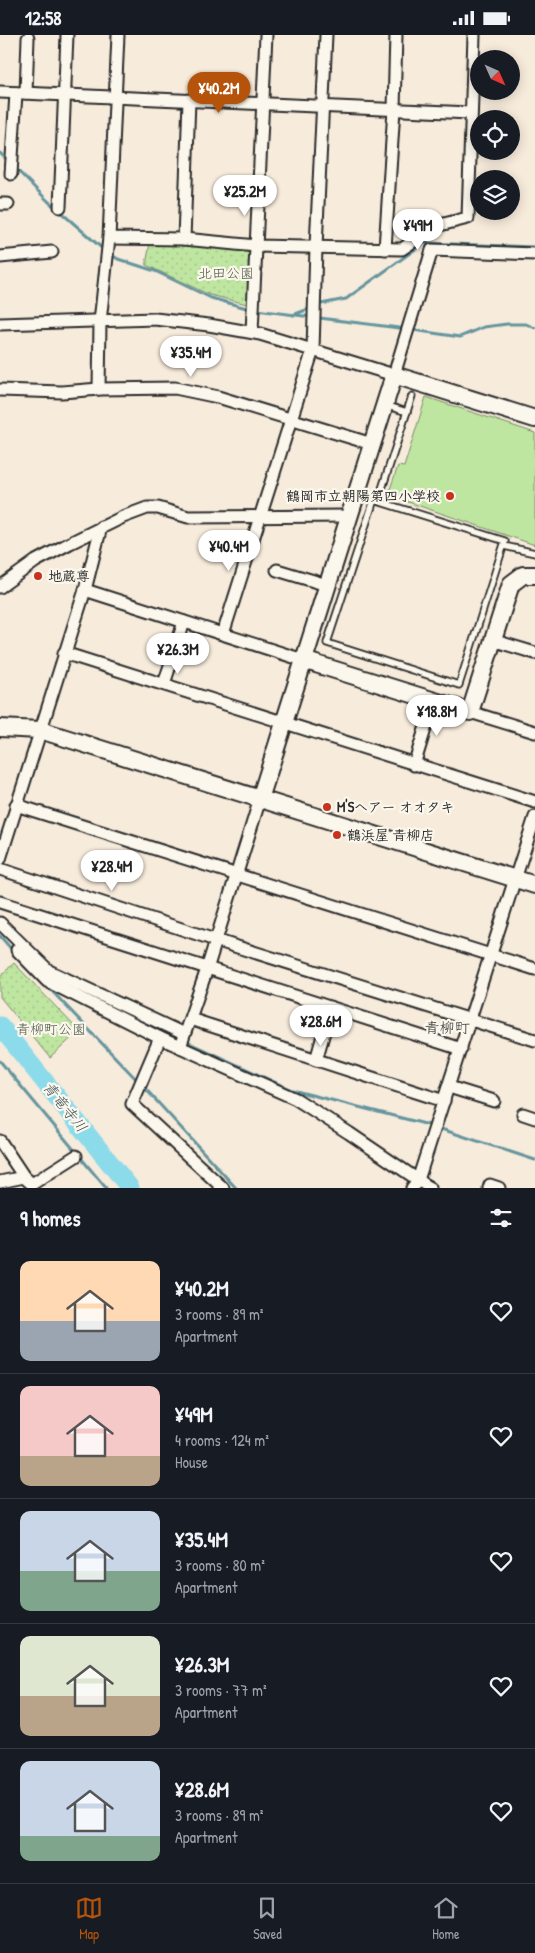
<!DOCTYPE html>
<meta charset="utf-8">
<style>
body{margin:0;font-family:"Patrick Hand","Klee One",sans-serif;background:#242831;color:#f1f3f6;height:100vh;display:flex;flex-direction:column;font-size:19px;white-space:nowrap}
*{box-sizing:border-box;margin:0}
p{font-size:16px;color:#9ea1a6}
.icon{flex:none;width:28px;height:28px;fill:none;stroke:currentColor;stroke-width:2;stroke-linecap:round;stroke-linejoin:round}
.map{position:relative;height:1153px;overflow:hidden}
.panel{display:flex;flex-direction:column;background:#171b24;flex:1}
.panel>*{flex:none}
.needle{width:32px;rotate:135deg}
.fabs{position:absolute;left:470px;top:15px;display:grid;gap:10px}
.fabs a{display:grid;place-items:center;width:50px;height:50px;border-radius:50%;background:#171b24;box-shadow:0 2px 12px #0003;font-size:25px}
.price{position:absolute;translate:-50% -42px;padding:0 11px;border-radius:18px;background:#fff;color:#222;font-size:16px;line-height:32px;filter:drop-shadow(0 1px 2px #0008)}
.price::after{content:'';position:absolute;left:50%;top:30px;width:15px;height:11px;margin-left:-8px;background:inherit;clip-path:polygon(0 0,100% 0,50% 100%)}
.price.on{background:#b45309;color:#fff}
ul{padding:0;list-style:none}
li{display:flex;align-items:center;gap:15px;height:125px;padding:0 20px}
li+li{border-top:1px solid #363941}
li span{display:grid;place-items:center;flex:none;width:140px;height:100px;border-radius:10px;color:#555}
li>.icon{margin-inline-start:auto}
span .icon{width:60px;height:60px;fill:#fffc;stroke-width:1}
li b{font-size:21px}
h2{display:flex;justify-content:space-between;align-items:center;height:60px;padding:0 20px;font-size:21px}
.status{display:flex;justify-content:space-between;align-items:center;height:35px;padding:0 25px;background:#171b24;direction:ltr}
.status svg{height:14px;fill:currentColor}
.dock{display:flex;justify-content:space-around;align-items:center;height:70px;border-top:1px solid #363941;background:#171b24;font-size:14px;color:#9ea1a6}
.dock a{display:grid;justify-items:center;gap:2px}
.dock .on{color:#b45309}
.map>svg:first-child{display:block}
.grass{fill:#bfe6a1;stroke:#758866}
.park{fill:url(#park-dots);stroke:#758866}
.lines{fill:none;stroke-linecap:round;stroke-linejoin:round}
.stream{stroke:#65959e;stroke-width:3}
.river{stroke:#8cdbea;stroke-width:19}
.lane-casing{stroke:#2b2b2b;stroke-width:9}
.street-casing{stroke:#2b2b2b;stroke-width:15}
.secondary-casing{stroke:#2b2b2b;stroke-width:20}
.lane{stroke:#fbf7ec;stroke-width:5.5}
.street{stroke:#fbf7ec;stroke-width:11}
.secondary{stroke:#fbf7ec;stroke-width:16}
.poi-dot{fill:#c8321e;stroke:#fbf7ec;stroke-width:2}
.labels{text-anchor:middle;stroke-width:4.5;stroke-linejoin:round;paint-order:stroke}
.park-label{font-size:14px;fill:#505a48;stroke:#fbf7ec}
.poi-label{font-size:14px;font-weight:bold;fill:#2b2b2b;stroke:#fbf7ec;text-anchor:start}
.neighbourhood-label{font-size:15px;fill:#2b2b2b;stroke:#fbf7ec}
.water-label{font-size:15px;font-style:italic;fill:#43575b;stroke:#fbf7ec}
</style>
<div class="status"><b>12:58</b><svg viewBox="0 0 49 12"><path d="M0 12V9h3v3zM5 12V6h3v6zM10 12V3h3v9zM15 12V0h3v12zM26 1h20v11H26zM47 4h2v5h-2z"/></svg></div>
<div class="map">
<svg width="535" height="1153" viewBox="0 0 535 1153">
<defs>
<pattern id="park-dots" width="8" height="8" patternUnits="userSpaceOnUse" patternTransform="scale(1.25)"><rect width="8" height="8" fill="#bfe6a1"/><path d="M2 2h.1M6 6h.1" fill="none" stroke="#a4c58b" stroke-width="1.8" stroke-linecap="round"/></pattern>
</defs>
<rect width="100%" height="100%" fill="#f7ebdb"/>
<filter id="ink" filterUnits="userSpaceOnUse"><feTurbulence type="fractalNoise" baseFrequency=".02" numOctaves="2"/><feDisplacementMap in="SourceGraphic" scale="10" xChannelSelector="R" yChannelSelector="G"/><feConvolveMatrix kernelMatrix="1 2 1 2 8 2 1 2 1" color-interpolation-filters="sRGB"/></filter>
<g filter="url(#ink)">
<polygon class="grass" points="426,362 535,398 535,510 393,462 389,457 398,431 404,432"/>
<g class="park">
<polygon points="150,208 253,215 251,270 210,260 146,230"/>
<polygon points="14,928 79,996 50,1023 0,962 0,941"/>
</g>
<g class="lines">
<g class="stream">
<polyline points="0,118 9,127"/>
<polyline points="15,133 48,166 104,215"/>
<polyline points="110,219 118,224 155,236 211,263 250,274"/>
<polyline points="316,270 346,264 424,208 535,212"/>
<polyline points="256,275 399,293 460,302 484,292 507,289 526,289 535,293"/>
<polyline points="293,280 311,273"/>
<polyline points="0,901 13,916"/>
<polyline points="47,951 138,1046"/>
<polyline points="93,963 180,1004"/>
<polyline points="185,1006 292,1055 429,1090 535,1125"/>
<polyline points="0,1026 106,1153"/>
<polyline points="142,1050 236,1153"/>
</g>
<polyline class="river" points="0,991 130,1153"/>
<defs>
<g id="lane">
<polyline points="385,370 407,377"/>
<polygon points="374,465 505,506 459,650 327,608"/>
<polyline points="378,466 412,361"/>
<polyline points="504,511 535,518"/>
</g>
<g id="street">
<polyline points="118,0 109,203 184,204 256,211 402,214 436,191 468,183 474,0"/>
<polyline points="0,57 470,78"/>
<polyline points="26,58 28,3"/>
<polyline points="11,139 16,58"/>
<polyline points="0,169 8,169"/>
<polyline points="60,172 67,0"/>
<polyline points="184,204 189,65"/>
<polyline points="385,214 394,74 396,0"/>
<polyline points="0,222 52,217"/>
<polyline points="0,289 155,284 209,290 260,299 394,340 432,215 535,219"/>
<polyline points="252,297 266,0"/>
<polyline points="99,354 100,287 109,203"/>
<polyline points="0,355 62,357 99,354 175,353 218,362 372,409"/>
<polyline points="277,535 327,550"/>
<polyline points="0,552 36,526 70,508 123,482 147,473 158,473 188,482 349,481"/>
<polyline points="85,555 303,625"/>
<polyline points="223,599 313,315 316,212 326,0"/>
<polyline points="492,605 535,618"/>
<polyline points="64,618 535,767"/>
<polyline points="164,649 184,587"/>
<polyline points="470,677 535,697"/>
<polyline points="414,730 434,665"/>
<polyline points="16,770 535,934"/>
<polyline points="0,824 85,555 101,492"/>
<polyline points="0,834 215,905 535,1005"/>
<polyline points="0,867 461,1014"/>
<polyline points="0,888 49,936 184,999"/>
<polyline points="17,915 47,946 160,1003"/>
<polyline points="190,984 444,1066"/>
<polyline points="180,1012 207,934 260,764"/>
<polyline points="316,1025 331,973"/>
<polyline points="449,1052 494,1066"/>
<polyline points="523,1079 535,1083"/>
<polyline points="0,1106 24,1142 32,1149 76,1121"/>
<polyline points="0,1147 24,1142"/>
<polyline points="223,1153 132,1069 160,1003 296,1064 349,1098 430,1153"/>
<polyline points="412,1153 418,1145 535,782"/>
<polyline points="489,1153 490,1150 499,1153"/>
</g>
<g id="secondary">
<polyline points="303,625 470,677 511,549 523,540 535,540"/>
<polyline points="0,693 40,695 535,850"/>
<polyline points="260,764 394,340 535,384"/>
</g>
</defs>
<use href="#lane" class="lane-casing"/>
<use href="#street" class="street-casing"/>
<use href="#secondary" class="secondary-casing"/>
<use href="#lane" class="lane"/>
<use href="#street" class="street"/>
<use href="#secondary" class="secondary"/>
</g>
</g>
<g class="poi-dot">
<circle cx="450" cy="461" r="5"/>
<circle cx="38" cy="541" r="5"/>
<circle cx="327" cy="772" r="5"/>
<circle cx="337" cy="800" r="5"/>
</g>
<g class="labels">
<g class="park-label">
<text x="226" y="243">北田公園</text>
<text x="51" y="999">青柳町公園</text>
</g>
<g class="poi-label">
<text x="440" y="466" text-anchor="end">鶴岡市立朝陽第四小学校</text>
<text x="48" y="546">地蔵尊</text>
<text x="337" y="777">M'Sヘアー オオタキ</text>
<text x="347" y="805">鶴浜屋 青柳店</text>
</g>
<g class="neighbourhood-label">
<text x="447" y="998">青柳町</text>
</g>
<g class="water-label">
<text transform="translate(65 1072) rotate(51)" y="5">青竜寺川</text>
</g>
</g>
</svg>
<div class="fabs">
<a><svg class="needle" viewBox="-14 -14 28 28"><path d="M0-13l5 13h-10z" fill="#e53935"/><path d="M0 13l5-13h-10z" fill="#9ea1a6"/></svg></a>
<a><svg class="icon" aria-label="locate" viewBox="0 0 24 24"><circle cx="12" cy="12" r="6"/><path d="M12 2v4M12 18v4M2 12h4M18 12h4"/></svg></a>
<a><svg class="icon" aria-label="layers" viewBox="0 0 24 24"><path d="M12 4l9 5-9 5-9-5zM3 14l9 5 9-5"/></svg></a>
</div>
<b class="price on" style="left:219px;top:79px">¥40.2M</b>
<b class="price" style="left:245px;top:182px">¥25.2M</b>
<b class="price" style="left:418px;top:216px">¥49M</b>
<b class="price" style="left:191px;top:343px">¥35.4M</b>
<b class="price" style="left:229px;top:537px">¥40.4M</b>
<b class="price" style="left:178px;top:640px">¥26.3M</b>
<b class="price" style="left:437px;top:702px">¥18.8M</b>
<b class="price" style="left:112px;top:857px">¥28.4M</b>
<b class="price" style="left:321px;top:1012px">¥28.6M</b>
</div>
<section class="panel">
<h2>9 homes<svg class="icon" aria-label="filters" viewBox="0 0 24 24"><path d="M4 7h16M4 17h16"/><circle cx="9" cy="7" r="2"/><circle cx="15" cy="17" r="2"/></svg></h2>
<ul>
<li><span style="background:linear-gradient(#ffd9b3 60%,#9aa5b1 0)"><svg class="icon" aria-label="home" viewBox="0 0 24 24"><path d="M3 11l9-7 9 7M6 9v11h12V9"/></svg></span><div><b>¥40.2M</b><p>3 rooms · 89 m²</p><p>Apartment</p></div><svg class="icon" aria-label="heart" viewBox="0 0 24 24"><path d="M12 20l-8-8c-3-5 5-10 8-4 3-6 11-1 8 4z"/></svg></li>
<li><span style="background:linear-gradient(#f6c9c9 70%,#b9a48a 0)"><svg class="icon" aria-label="home" viewBox="0 0 24 24"><path d="M3 11l9-7 9 7M6 9v11h12V9"/></svg></span><div><b>¥49M</b><p>4 rooms · 124 m²</p><p>House</p></div><svg class="icon" aria-label="heart" viewBox="0 0 24 24"><path d="M12 20l-8-8c-3-5 5-10 8-4 3-6 11-1 8 4z"/></svg></li>
<li><span style="background:linear-gradient(#c9d6e8 60%,#7fa58c 0)"><svg class="icon" aria-label="home" viewBox="0 0 24 24"><path d="M3 11l9-7 9 7M6 9v11h12V9"/></svg></span><div><b>¥35.4M</b><p>3 rooms · 80 m²</p><p>Apartment</p></div><svg class="icon" aria-label="heart" viewBox="0 0 24 24"><path d="M12 20l-8-8c-3-5 5-10 8-4 3-6 11-1 8 4z"/></svg></li>
<li><span style="background:linear-gradient(#dfe7d0 60%,#b9a48a 0)"><svg class="icon" aria-label="home" viewBox="0 0 24 24"><path d="M3 11l9-7 9 7M6 9v11h12V9"/></svg></span><div><b>¥26.3M</b><p>3 rooms · 77 m²</p><p>Apartment</p></div><svg class="icon" aria-label="heart" viewBox="0 0 24 24"><path d="M12 20l-8-8c-3-5 5-10 8-4 3-6 11-1 8 4z"/></svg></li>
<li><span style="background:linear-gradient(#c9d6e8 75%,#7fa58c 0)"><svg class="icon" aria-label="home" viewBox="0 0 24 24"><path d="M3 11l9-7 9 7M6 9v11h12V9"/></svg></span><div><b>¥28.6M</b><p>3 rooms · 89 m²</p><p>Apartment</p></div><svg class="icon" aria-label="heart" viewBox="0 0 24 24"><path d="M12 20l-8-8c-3-5 5-10 8-4 3-6 11-1 8 4z"/></svg></li>
</ul>
</section>
<nav class="dock">
<a class="on"><svg class="icon" aria-label="map" viewBox="0 0 24 24"><path d="M3 6l6-2 6 2 6-2v14l-6 2-6-2-6 2zM9 4v14M15 6v14"/></svg>Map</a>
<a><svg class="icon" aria-label="saved" viewBox="0 0 24 24"><path d="M7 4h10v16l-5-4-5 4z"/></svg>Saved</a>
<a><svg class="icon" aria-label="home" viewBox="0 0 24 24"><path d="M3 11l9-7 9 7M6 9v11h12V9"/></svg>Home</a>
</nav>
